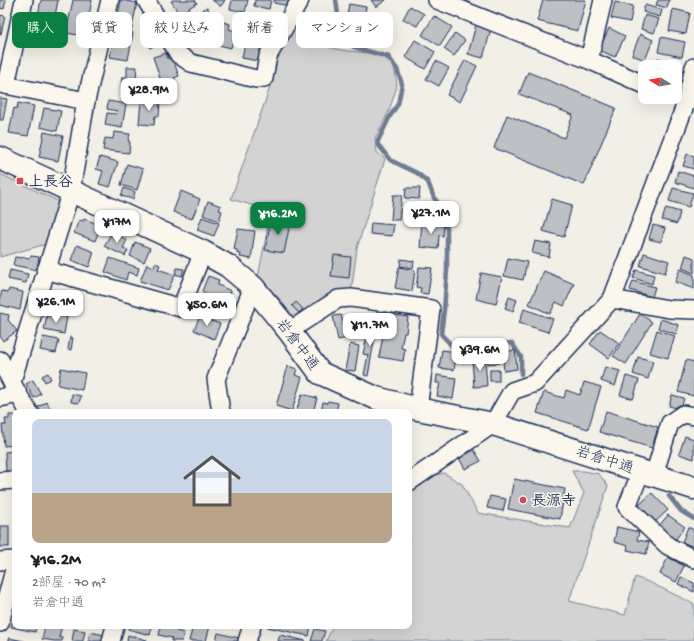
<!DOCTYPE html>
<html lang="ja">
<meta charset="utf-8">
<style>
body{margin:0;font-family:"Gochi Hand","Klee One",sans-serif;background:#f2f2f2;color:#202124;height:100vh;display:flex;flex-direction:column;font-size:15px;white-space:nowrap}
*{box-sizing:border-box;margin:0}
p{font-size:13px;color:#757577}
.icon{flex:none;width:22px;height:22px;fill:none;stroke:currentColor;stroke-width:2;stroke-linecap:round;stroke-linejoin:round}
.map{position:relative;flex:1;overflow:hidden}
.drawer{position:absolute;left:12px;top:409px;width:400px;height:220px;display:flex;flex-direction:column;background:#fff;border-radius:8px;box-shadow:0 4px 16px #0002}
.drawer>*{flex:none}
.hud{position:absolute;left:12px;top:12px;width:400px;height:36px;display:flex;gap:8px}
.needle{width:26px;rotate:281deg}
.controls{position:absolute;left:638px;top:60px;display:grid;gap:8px}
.controls a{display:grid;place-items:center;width:44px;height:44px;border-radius:8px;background:#fff;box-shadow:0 4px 16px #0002;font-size:20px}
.price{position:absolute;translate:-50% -34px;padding:0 9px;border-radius:8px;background:#fff;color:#222;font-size:13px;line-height:26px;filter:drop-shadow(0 1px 2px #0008)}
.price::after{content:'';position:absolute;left:50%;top:24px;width:12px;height:9px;margin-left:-6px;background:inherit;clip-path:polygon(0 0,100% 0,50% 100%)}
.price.selected{background:#0b8043;color:#fff}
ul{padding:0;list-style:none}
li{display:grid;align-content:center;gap:8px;height:212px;padding:0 20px}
li span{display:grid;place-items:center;height:124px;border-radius:8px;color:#555}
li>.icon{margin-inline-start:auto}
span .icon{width:72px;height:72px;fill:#fffc;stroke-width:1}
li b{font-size:17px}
.pill{padding:0 14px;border-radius:8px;background:#fff;box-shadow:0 4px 16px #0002;font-size:14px;line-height:36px}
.pill.selected{background:#0b8043;color:#fff}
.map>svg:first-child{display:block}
.green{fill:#d2d3d2;stroke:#768198}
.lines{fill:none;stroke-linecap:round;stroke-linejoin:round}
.stream{stroke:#707b93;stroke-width:4.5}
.building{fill:#bdc0c4;stroke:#1b2f5e}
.street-casing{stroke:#1b2f5e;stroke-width:20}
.secondary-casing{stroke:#1b2f5e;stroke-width:25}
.street{stroke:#fbf7ec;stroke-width:17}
.secondary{stroke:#fbf7ec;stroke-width:22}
.poi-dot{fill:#d1495b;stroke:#fbf7ec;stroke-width:1.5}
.labels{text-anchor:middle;stroke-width:3;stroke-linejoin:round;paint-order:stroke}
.poi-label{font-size:15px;font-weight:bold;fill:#1b2f5e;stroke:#fbf7ec;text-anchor:start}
.street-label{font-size:15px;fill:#1b2f5e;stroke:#fbf7ec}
</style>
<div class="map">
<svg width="694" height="641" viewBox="0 0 694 641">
<rect width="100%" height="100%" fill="#f2efe6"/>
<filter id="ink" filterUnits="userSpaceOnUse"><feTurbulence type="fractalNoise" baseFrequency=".025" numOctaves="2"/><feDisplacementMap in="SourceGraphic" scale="8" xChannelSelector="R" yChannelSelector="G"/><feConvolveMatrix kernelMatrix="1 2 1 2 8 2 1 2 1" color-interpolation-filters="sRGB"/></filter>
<g filter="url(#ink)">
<g class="green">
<polygon points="301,14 325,22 320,37 325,46 341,50 377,54 394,64 397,86 389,111 375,138 377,152 385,159 357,248 351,294 296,321 280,299 258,277 271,211 231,199 269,90 275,60"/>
<polygon points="0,174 56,200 59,206 50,243 0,257"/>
<polygon points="572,471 584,471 599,474 608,486 569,601 625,615 635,577 651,583 694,604 694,641 326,641 333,626 409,626 409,489 422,478 444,473 462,484 478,513 570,528 584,493"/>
</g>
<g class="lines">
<g class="stream">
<polyline points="336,0 337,6 339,30 344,41 354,47 388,57 387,55 397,69 402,84 398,104 389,118 377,143 390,160 417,173 428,182 434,198 444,210 447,229 447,270 444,310 441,334 455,349 484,345 512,343 521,357 521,374"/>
<polyline points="669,496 681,511 694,519"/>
</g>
</g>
<g class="building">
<polygon points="0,0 6,0 4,9 0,8"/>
<polygon points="41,0 58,0 52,32 35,29"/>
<polygon points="73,0 92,0 85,36 66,33"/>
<polygon points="121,0 137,3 131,32 133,33 128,60 110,57"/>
<polygon points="173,0 195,0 197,3 179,14 171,1"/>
<polygon points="212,0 225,0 221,6"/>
<polygon points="232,0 248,0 245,12 230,9"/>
<polygon points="255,0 271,0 269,9 254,6"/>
<polygon points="274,0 290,0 289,6 274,3"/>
<polygon points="371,0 386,0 376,7"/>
<polygon points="543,0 586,0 578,31 537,21"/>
<polygon points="658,0 669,0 667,8 656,5"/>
<polygon points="615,2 633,6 630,22 611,18"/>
<polygon points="349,4 366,7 362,28 345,25"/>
<polygon points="645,5 662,10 660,17 643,12"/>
<polygon points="410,6 424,14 417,26 403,19"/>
<polygon points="207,7 214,20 198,30 204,40 197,44 191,34 188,35 181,23"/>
<polygon points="673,9 690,13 686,34 669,31"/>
<polygon points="251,13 272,17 269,33 248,29"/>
<polygon points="0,15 5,16 1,34 0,34"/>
<polygon points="645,15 659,19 654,33 641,29"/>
<polygon points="434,16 452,27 440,46 422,35"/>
<polygon points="220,21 230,24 229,29 235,31 231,48 215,44"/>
<polygon points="152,24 161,42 150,48 141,29"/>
<polygon points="476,25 491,29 483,58 468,54"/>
<polygon points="609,28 625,36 615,57 599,50"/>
<polygon points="455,33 465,40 454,56 444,49"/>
<polygon points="640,34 653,40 645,60 632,55"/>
<polygon points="661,37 685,42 682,57 658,52"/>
<polygon points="246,38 262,41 258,61 242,58"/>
<polygon points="415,40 435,52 425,69 405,57"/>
<polygon points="166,53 168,59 172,57 179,76 174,78 176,83 163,87 153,57"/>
<polygon points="658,58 678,66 675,75 675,67 654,67"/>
<polygon points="465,60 477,66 460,102 447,95"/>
<polygon points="436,61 449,68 439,86 426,79"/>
<polygon points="127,67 137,67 136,78 152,80 151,95 140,94 140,90 121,88 122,77 127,77"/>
<polygon points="528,72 616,108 584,185 494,148 507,115 564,138 573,115 519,94"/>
<polygon points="0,98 7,99 3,120 0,120"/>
<polygon points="141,100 160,102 159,116 155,116 154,125 139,124"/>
<polygon points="108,101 126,104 122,128 105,125 107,113 116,114 117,111 107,109"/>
<polygon points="18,103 34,106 28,136 9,133 14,108 17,109"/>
<polygon points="44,108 61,111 57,131 40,127"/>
<polygon points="44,132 63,136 58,161 39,157"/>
<polygon points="114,132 130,134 128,141 130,142 129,153 103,150 105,138 113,139"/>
<polygon points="687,154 694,156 694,169 683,166"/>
<polygon points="100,157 118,162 110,187 99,184 103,171 96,169"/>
<polygon points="127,164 143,169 137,190 121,185"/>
<polygon points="678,171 694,176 694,188 675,182"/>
<polygon points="124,188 135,192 133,199 121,196"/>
<polygon points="406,188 420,188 419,199 405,198"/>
<polygon points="673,188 693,193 689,207 669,201"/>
<polygon points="181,191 200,199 192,219 173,212"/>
<polygon points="393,195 402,195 399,220 391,220"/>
<polygon points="552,199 572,205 564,237 543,231"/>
<polygon points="208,201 221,206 219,210 222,211 219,221 203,215"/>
<polygon points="666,208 680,212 677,224 662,220"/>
<polygon points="202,217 219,223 214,236 197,230"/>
<polygon points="84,219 101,225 95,241 74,233 79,220 83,221"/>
<polygon points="271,220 290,223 284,253 265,250"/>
<polygon points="422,221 444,224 443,236 439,235 438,249 420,247"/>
<polygon points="371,223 394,225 392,236 370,234"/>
<polygon points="653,225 665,228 661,242 649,239"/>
<polygon points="238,229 255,231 251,259 240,257 241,254 237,253 237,250 234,249"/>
<polygon points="112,232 127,240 123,248 128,250 125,256 104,246"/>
<polygon points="535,241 551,244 549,257 532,253"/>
<polygon points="135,242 150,248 144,262 130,256"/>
<polygon points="77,245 94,252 89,267 71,260"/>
<polygon points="644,253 669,261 665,273 640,266"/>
<polygon points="334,255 351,257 349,278 331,276"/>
<polygon points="686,255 694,258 694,273 682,268"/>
<polygon points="31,256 39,257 37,270 13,265 15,257 22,258 23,257 30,258"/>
<polygon points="110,258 139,268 137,275 128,272 126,280 105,272"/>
<polygon points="508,258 527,262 523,280 504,276"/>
<polygon points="401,259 414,261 413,268 400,266"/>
<polygon points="155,263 160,265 158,269 175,275 168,290 140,281 147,264 154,267"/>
<polygon points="399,267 415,270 412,291 395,288"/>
<polygon points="419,267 432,268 428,294 420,293 421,288 416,287"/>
<polygon points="177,268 184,269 182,276 175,274"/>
<polygon points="680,269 694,275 694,289 675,282"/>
<polygon points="10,270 28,274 26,283 8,279"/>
<polygon points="636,270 654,275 652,284 633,278"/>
<polygon points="544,271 574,284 564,306 556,302 550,314 529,304"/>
<polygon points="481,273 502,277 496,304 476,299"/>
<polygon points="208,276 219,280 218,285 231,291 228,302 223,301 217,317 199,310 206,294 202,291"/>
<polygon points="633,281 655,287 652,297 630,290"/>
<polygon points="9,289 23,292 20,310 0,305 0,298 2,291 8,292"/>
<polygon points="55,290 73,293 73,292 77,292 75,300 71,299 68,310 52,307"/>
<polygon points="509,297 517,300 513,311 505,308"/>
<polygon points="296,302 303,309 299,313 292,306"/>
<polygon points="524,309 553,319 548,332 519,323"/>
<polygon points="0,313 9,315 8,320 17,331 3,341 0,336"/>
<polygon points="387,314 408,317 406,333 404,333 401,348 405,349 403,361 379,357"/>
<polygon points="640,314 652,322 626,364 613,356"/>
<polygon points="47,315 57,317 58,315 67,317 64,334 44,330"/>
<polygon points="341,315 347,338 338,340 333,316"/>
<polygon points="200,316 220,324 214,339 194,330"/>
<polygon points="661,319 679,325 676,334 658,328"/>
<polygon points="372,323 377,324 368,376 364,375 368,355 363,354 367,336 369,336"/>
<polygon points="600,330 619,343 609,358 590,344"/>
<polygon points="657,330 675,336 668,358 650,353"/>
<polygon points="43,337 59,340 56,353 40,350"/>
<polygon points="70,337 73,338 71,350 68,349"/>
<polygon points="350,344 359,346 355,371 345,370"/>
<polygon points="497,349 499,363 488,364 487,350"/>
<polygon points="442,350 457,352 454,370 439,368"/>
<polygon points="515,350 517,369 504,371 502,352"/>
<polygon points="638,357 653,361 648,379 633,374"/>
<polygon points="485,358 487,386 474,387 472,359"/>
<polygon points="686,360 694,362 694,396 678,392"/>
<polygon points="288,366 297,369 295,375 302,377 292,411 276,406"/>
<polygon points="605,367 620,371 615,386 601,381"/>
<polygon points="61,368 85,373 82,390 58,385"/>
<rect x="490" y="370" width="9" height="11"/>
<polygon points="48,373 51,379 45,382 42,376"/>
<polygon points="437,375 456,378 453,399 437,396 440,383 436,383"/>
<polygon points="626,376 639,380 633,399 620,395"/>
<polygon points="33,380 41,394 34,398 26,384"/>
<polygon points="584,382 601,387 588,429 537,413 544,392 564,398 566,390 580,395"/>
<polygon points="72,394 81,396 79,403 71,402"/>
<polygon points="302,394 317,398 313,412 296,412"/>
<polygon points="672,395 684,398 681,409 669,406"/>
<polygon points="328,401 338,403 336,412 321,412 323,402 327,403"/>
<polygon points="47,402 52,412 41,412 38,407"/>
<polygon points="606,411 658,427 652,448 599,432"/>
<polygon points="9,415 15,415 15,445 4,446 2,425 6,425 5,419 9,419"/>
<polygon points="685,436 694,439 694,459 679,454"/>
<polygon points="474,450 481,461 465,469 459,458"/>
<polygon points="15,451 15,471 6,472 5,452"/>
<polygon points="514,479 565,489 560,519 508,509"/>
<polygon points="652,493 668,510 654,523 638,506"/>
<polygon points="490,496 506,499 503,511 487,508"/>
<polygon points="668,515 685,527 675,540 658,527"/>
<rect x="0" y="526" width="9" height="21"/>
<polygon points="617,527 639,532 637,540 649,542 646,554 627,550 628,546 614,542"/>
<polygon points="688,527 694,530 694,547 682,542"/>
<polygon points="668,557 684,566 676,582 660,574"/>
<polygon points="681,577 694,583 694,592 678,584"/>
<polygon points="15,610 15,626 36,626 35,632 11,627"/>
<polygon points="45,626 62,626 59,637 63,638 62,641 54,641 42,639"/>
<polygon points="129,626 152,626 150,635 128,629"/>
<polygon points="161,626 177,626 176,631 184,633 182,641 171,641 172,638 159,635"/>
<polygon points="193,626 210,626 206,641 189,641"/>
<polygon points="268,626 311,626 309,636 267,627"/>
<polygon points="74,629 85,631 83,641 72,641"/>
<polygon points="315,629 325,631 322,641 311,641"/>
<polygon points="90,632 104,635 103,641 88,641"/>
<polygon points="218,633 239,638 238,641 216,641"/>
<polygon points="128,635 147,640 147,641 127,641"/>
<polygon points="280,635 306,641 278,641"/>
<polygon points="9,638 24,641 9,641"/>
</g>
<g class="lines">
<defs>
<g id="street">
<polyline points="146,0 179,55 191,63 256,79 264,78 268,56 300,0"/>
<polyline points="437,0 589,60 645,85"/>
<polyline points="589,60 603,0"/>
<polyline points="0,84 86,101"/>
<polyline points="6,85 24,0"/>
<polyline points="46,270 181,308 203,252"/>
<polyline points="612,299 669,309 694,310"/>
<polyline points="289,331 338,299 351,298 431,309 418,409"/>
<polyline points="0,360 18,394 29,412"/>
<polyline points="12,381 71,191 86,101 110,0"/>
<polyline points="0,398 18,394"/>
<polyline points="221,412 216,379 253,287"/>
<polyline points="641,471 627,507 668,546 694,559"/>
<polyline points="654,475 670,423 683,414 694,416"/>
<polyline points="0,481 15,480"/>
<polyline points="409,482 493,424 512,391 535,383 612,299 686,103 694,67"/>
<polyline points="0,561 15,560"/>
<polyline points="0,623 15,566"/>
<polyline points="111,641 115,626"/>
<polyline points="247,641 252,626"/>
</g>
<polyline id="secondary" points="0,158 203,252 228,266 253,287 289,331 320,373 376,398 418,409 493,424 694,488"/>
</defs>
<use href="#street" class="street-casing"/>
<use href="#secondary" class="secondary-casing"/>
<use href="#street" class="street"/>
<use href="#secondary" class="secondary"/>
</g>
</g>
<g class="poi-dot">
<rect x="16" y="177" width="8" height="8" rx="2"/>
<circle cx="523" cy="500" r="4"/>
</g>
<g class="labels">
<g class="poi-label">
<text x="28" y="186">上長谷</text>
<text x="531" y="505">長源寺</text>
</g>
<g class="street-label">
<text transform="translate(298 344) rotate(53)" y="5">岩倉中通</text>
<text transform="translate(605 459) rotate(18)" y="5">岩倉中通</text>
</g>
</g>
</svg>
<div class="controls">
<a><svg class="needle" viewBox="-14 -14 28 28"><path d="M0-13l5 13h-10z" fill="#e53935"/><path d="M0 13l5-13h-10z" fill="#757577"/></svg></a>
</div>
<b class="price" style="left:149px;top:112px">¥28.9M</b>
<b class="price" style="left:431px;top:235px">¥27.1M</b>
<b class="price selected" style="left:278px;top:236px">¥16.2M</b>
<b class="price" style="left:117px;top:244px">¥17M</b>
<b class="price" style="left:56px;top:324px">¥26.1M</b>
<b class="price" style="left:207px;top:327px">¥50.6M</b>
<b class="price" style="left:370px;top:347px">¥11.7M</b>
<b class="price" style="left:480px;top:372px">¥39.6M</b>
<div class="hud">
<a class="pill selected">購入</a>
<a class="pill">賃貸</a>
<a class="pill">絞り込み</a>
<a class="pill">新着</a>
<a class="pill">マンション</a>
</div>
<section class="drawer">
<ul>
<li><span style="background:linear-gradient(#c9d6e8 60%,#b9a48a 0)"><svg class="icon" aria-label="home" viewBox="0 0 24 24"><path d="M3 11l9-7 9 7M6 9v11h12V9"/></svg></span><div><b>¥16.2M</b><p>2部屋 · 70 m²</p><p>岩倉中通</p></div></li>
</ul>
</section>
</div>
